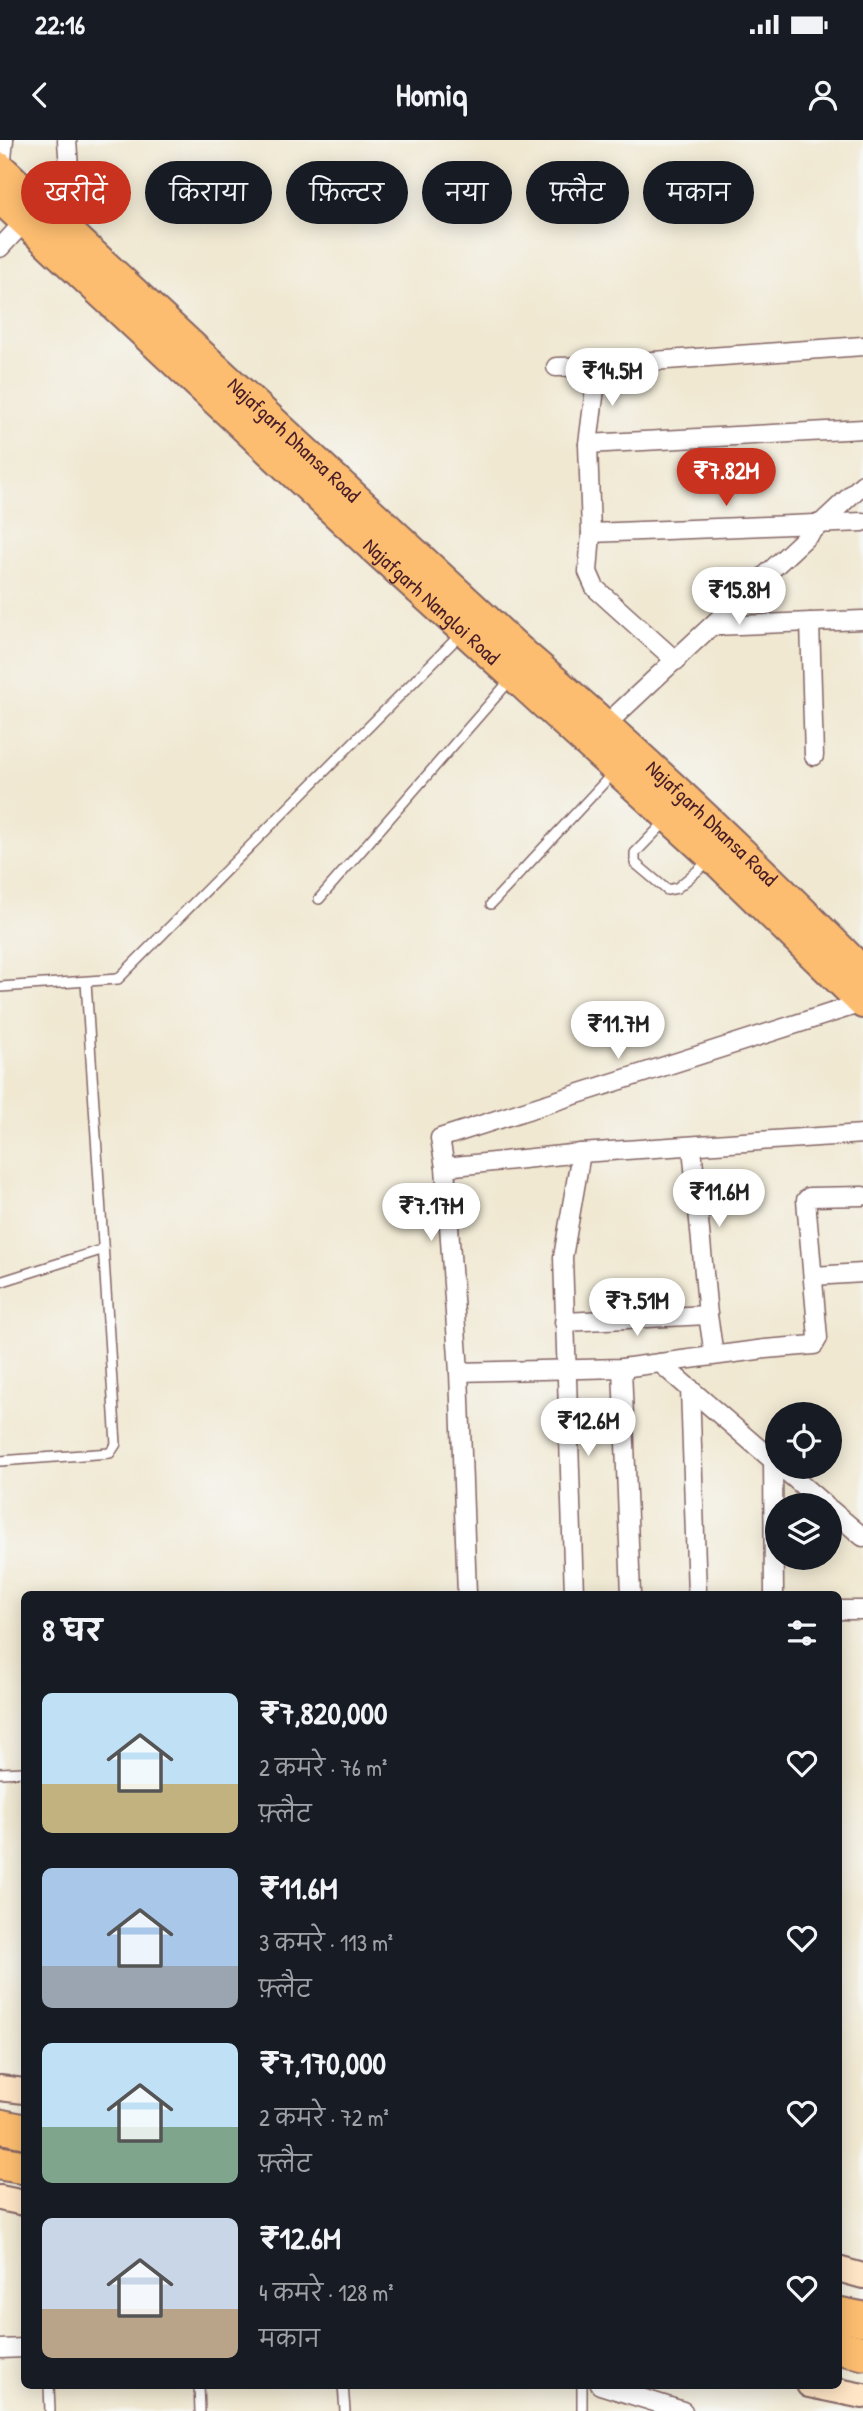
<!DOCTYPE html>
<html lang="hi">
<meta charset="utf-8">
<style>
body{margin:0;font-family:"Patrick Hand","Playpen Sans Deva",sans-serif;background:#242831;color:#f1f3f6;height:100vh;display:flex;flex-direction:column;font-size:26px;white-space:nowrap}
*{box-sizing:border-box;margin:0}
p{font-size:23px;color:#9ea1a6}
.icon{flex:none;width:38px;height:38px;fill:none;stroke:currentColor;stroke-width:2;stroke-linecap:round;stroke-linejoin:round}
.map{position:relative;flex:1;overflow:hidden}
.side{position:absolute;left:21px;top:1451px;width:821px;height:798px;display:flex;flex-direction:column;background:#171b24;border-radius:10px;box-shadow:0 4px 18px #0003}
.side>*{flex:none}
.top-card{position:absolute;left:21px;top:21px;width:822px;height:63px;display:flex;gap:14px}
.fabs{position:absolute;left:765px;top:1262px;display:grid;gap:14px}
.fabs a{display:grid;place-items:center;width:77px;height:77px;border-radius:50%;background:#171b24;box-shadow:0 4px 18px #0003;font-size:35px}
.price{position:absolute;translate:-50% -60px;padding:0 16px;border-radius:24px;background:#fff;color:#222;font-size:23px;line-height:46px;filter:drop-shadow(0 2px 4px #0008)}
.price::after{content:'';position:absolute;left:50%;top:42px;width:21px;height:16px;margin-left:-10px;background:inherit;clip-path:polygon(0 0,100% 0,50% 100%)}
.price.selected{background:#c8321e;color:#fff}
ul{padding:0;list-style:none}
li{display:flex;align-items:center;gap:21px;height:175px;padding:0 21px}
li span{display:grid;place-items:center;flex:none;width:196px;height:140px;border-radius:10px;color:#555}
li>.icon{margin-inline-start:auto}
span .icon{width:84px;height:84px;fill:#fffc;stroke-width:1}
li b{font-size:30px}
h2{display:flex;justify-content:space-between;align-items:center;height:84px;padding:0 21px;font-size:30px}
.chip{padding:0 24px;border-radius:32px;background:#171b24;box-shadow:0 4px 18px #0003;font-size:24px;line-height:63px}
.chip.selected{background:#c8321e;color:#fff}
.status{display:flex;justify-content:space-between;align-items:center;height:49px;padding:0 35px;background:#171b24;direction:ltr}
.status svg{height:19px;fill:currentColor}
header{display:flex;justify-content:space-between;align-items:center;height:91px;padding:0 21px;background:#171b24;font-size:32px;font-weight:800}
.map>svg:first-child{display:block}
.lines{fill:none;stroke-linecap:round;stroke-linejoin:round}
.lane-casing{stroke:#846565;stroke-width:12}
.street-casing{stroke:#846565;stroke-width:21}
.secondary-casing{stroke:#846565;stroke-width:28}
.primary-casing{stroke:#846565;stroke-width:32}
.highway-casing{stroke:#846565;stroke-width:37}
.lane{stroke:#fff;stroke-width:9}
.street{stroke:#fff;stroke-width:18}
.secondary{stroke:#fee5c5;stroke-width:24}
.primary{stroke:#fcbd6f;stroke-width:28}
.highway{stroke:#fcbd6f;stroke-width:33}
.labels{text-anchor:middle;stroke-width:6;stroke-linejoin:round;paint-order:stroke}
.street-label{font-size:21px;fill:#4a1f2b;stroke:#f6f6f2}
</style>
<div class="status"><b>22:16</b><svg viewBox="0 0 49 12"><path d="M0 12V9h3v3zM5 12V6h3v6zM10 12V3h3v9zM15 12V0h3v12zM26 1h20v11H26zM47 4h2v5h-2z"/></svg></div>
<header><svg class="icon" aria-label="back" viewBox="0 0 24 24"><path d="M15 5l-7 7 7 7"/></svg>Homiq<svg class="icon" aria-label="person" viewBox="0 0 24 24"><circle cx="12" cy="8" r="4"/><path d="M4 21q1-7 8-7t8 7"/></svg></header>
<div class="map">
<svg width="863" height="2271" viewBox="0 0 863 2271">
<rect width="100%" height="100%" fill="#f6f6f2"/>
<filter id="ink" filterUnits="userSpaceOnUse"><feTurbulence type="fractalNoise" baseFrequency=".0143" numOctaves="2"/><feDisplacementMap in="SourceGraphic" scale="14" xChannelSelector="R" yChannelSelector="G"/><feConvolveMatrix kernelMatrix="1 2 1 2 8 2 1 2 1" color-interpolation-filters="sRGB"/></filter>
<filter id="wash" filterUnits="userSpaceOnUse"><feTurbulence type="fractalNoise" baseFrequency=".00686" numOctaves="4" result="noise"/><feDisplacementMap in="SourceGraphic" scale="28" xChannelSelector="R" yChannelSelector="G"/><feGaussianBlur stdDeviation="1.57" result="paint"/><feColorMatrix in="noise" values="0 0 0 0 0 0 0 0 0 0 0 0 0 0 0 0 0 1.4 0 .05"/><feComposite in="paint" operator="in"/></filter>
<g filter="url(#wash)">
<rect width="100%" height="100%" fill="#f0e8d1"/>
</g>
<g filter="url(#ink)">
<g class="lines">
<defs>
<g id="lane">
<polyline points="667,680 635,713 635,723 667,750 677,748 709,721"/>
<polyline points="319,759 512,538"/>
<polyline points="491,764 614,632"/>
<polyline points="0,847 118,839 462,493"/>
<polyline points="0,1142 101,1110"/>
<polyline points="0,1321 110,1313 116,1304 86,842"/>
<polyline points="0,1633 24,1632"/>
<polyline points="49,2245 50,2271"/>
<polyline points="199,2245 200,2271"/>
<polyline points="343,2245 345,2271"/>
<polyline points="582,2271 582,2245"/>
</g>
<g id="street">
<polyline points="1,28 4,0"/>
<polyline points="54,76 70,42 67,0"/>
<polyline points="0,108 24,82"/>
<polyline points="556,227 602,226"/>
<polyline points="588,304 863,289"/>
<polyline points="591,393 863,382"/>
<polyline points="810,482 814,616"/>
<polyline points="713,486 863,480"/>
<polyline points="676,521 595,448 588,432 591,393 588,304 597,233 602,226 611,224 863,206"/>
<polyline points="598,592 863,344"/>
<polyline points="692,1007 708,1175 714,1215"/>
<polyline points="445,1027 440,998 862,863"/>
<polyline points="813,1136 863,1133"/>
<polyline points="564,1182 708,1175"/>
<polyline points="660,1223 777,1324"/>
<polyline points="622,1228 631,1454"/>
<polyline points="459,1232 622,1228 765,1209 814,1205 818,1198 806,1060 809,1057 863,1056"/>
<polyline points="690,1248 697,1454"/>
<polyline points="773,1320 774,1454"/>
<polyline points="780,1326 825,1365"/>
<polyline points="830,1369 863,1397"/>
<polyline points="467,1454 459,1232 445,1027 581,1013 863,994"/>
<polyline points="574,1454 563,1117 581,1013"/>
<polyline points="838,1470 863,1470"/>
<polyline points="0,2209 24,2208"/>
<polyline points="600,2245 683,2271"/>
</g>
<g id="secondary">
<polyline points="0,1948 24,1951"/>
<polyline points="0,2058 24,2063"/>
<polyline points="838,2129 863,2136"/>
<polyline points="809,2245 863,2256"/>
</g>
<g id="primary">
<path id="s1" d="M0 27 521 511C640 612 753 720 863 831"/>
<path id="s2" d="M0 59 366 402 718 723 863 864"/>
</g>
<g id="highway">
<polyline points="0,1986 24,1991"/>
<polyline points="0,2023 24,2027"/>
<polyline points="838,2174 863,2179"/>
<polyline points="838,2207 863,2213"/>
</g>
</defs>
<use href="#lane" class="lane-casing"/>
<use href="#street" class="street-casing"/>
<use href="#secondary" class="secondary-casing"/>
<use href="#primary" class="primary-casing"/>
<use href="#highway" class="highway-casing"/>
<use href="#lane" class="lane"/>
<use href="#street" class="street"/>
<use href="#secondary" class="secondary"/>
<use href="#primary" class="primary"/>
<use href="#highway" class="highway"/>
</g>
</g>
<g class="labels">
<g class="street-label">
<text dy="7" stroke="none"><textPath href="#s1" startOffset="401">Najafgarh Dhansa Road</textPath></text>
<text dy="7" stroke="none"><textPath href="#s2" startOffset="590">Najafgarh Nangloi Road</textPath></text>
<text dy="7" stroke="none"><textPath href="#s1" startOffset="968">Najafgarh Dhansa Road</textPath></text>
</g>
</g>
</svg>
<div class="fabs">
<a><svg class="icon" aria-label="locate" viewBox="0 0 24 24"><circle cx="12" cy="12" r="6"/><path d="M12 2v4M12 18v4M2 12h4M18 12h4"/></svg></a>
<a><svg class="icon" aria-label="layers" viewBox="0 0 24 24"><path d="M12 4l9 5-9 5-9-5zM3 14l9 5 9-5"/></svg></a>
</div>
<b class="price" style="left:612px;top:268px">₹14.5M</b>
<b class="price selected" style="left:726px;top:368px">₹7.82M</b>
<b class="price" style="left:739px;top:487px">₹15.8M</b>
<b class="price" style="left:618px;top:921px">₹11.7M</b>
<b class="price" style="left:719px;top:1089px">₹11.6M</b>
<b class="price" style="left:431px;top:1103px">₹7.17M</b>
<b class="price" style="left:637px;top:1198px">₹7.51M</b>
<b class="price" style="left:588px;top:1318px">₹12.6M</b>
<div class="top-card">
<a class="chip selected">खरीदें</a>
<a class="chip">किराया</a>
<a class="chip">फ़िल्टर</a>
<a class="chip">नया</a>
<a class="chip">फ़्लैट</a>
<a class="chip">मकान</a>
</div>
<section class="side">
<h2>8 घर<svg class="icon" aria-label="filters" viewBox="0 0 24 24"><path d="M4 7h16M4 17h16"/><circle cx="9" cy="7" r="2"/><circle cx="15" cy="17" r="2"/></svg></h2>
<ul>
<li><span style="background:linear-gradient(#bfe0f5 65%,#c2b280 0)"><svg class="icon" aria-label="home" viewBox="0 0 24 24"><path d="M3 11l9-7 9 7M6 9v11h12V9"/></svg></span><div><b>₹7,820,000</b><p>2 कमरे · 76 m²</p><p>फ़्लैट</p></div><svg class="icon" aria-label="heart" viewBox="0 0 24 24"><path d="M12 20l-8-8c-3-5 5-10 8-4 3-6 11-1 8 4z"/></svg></li>
<li><span style="background:linear-gradient(#a9c7e8 70%,#9aa5b1 0)"><svg class="icon" aria-label="home" viewBox="0 0 24 24"><path d="M3 11l9-7 9 7M6 9v11h12V9"/></svg></span><div><b>₹11.6M</b><p>3 कमरे · 113 m²</p><p>फ़्लैट</p></div><svg class="icon" aria-label="heart" viewBox="0 0 24 24"><path d="M12 20l-8-8c-3-5 5-10 8-4 3-6 11-1 8 4z"/></svg></li>
<li><span style="background:linear-gradient(#bfe0f5 60%,#7fa58c 0)"><svg class="icon" aria-label="home" viewBox="0 0 24 24"><path d="M3 11l9-7 9 7M6 9v11h12V9"/></svg></span><div><b>₹7,170,000</b><p>2 कमरे · 72 m²</p><p>फ़्लैट</p></div><svg class="icon" aria-label="heart" viewBox="0 0 24 24"><path d="M12 20l-8-8c-3-5 5-10 8-4 3-6 11-1 8 4z"/></svg></li>
<li><span style="background:linear-gradient(#c9d6e8 65%,#b9a48a 0)"><svg class="icon" aria-label="home" viewBox="0 0 24 24"><path d="M3 11l9-7 9 7M6 9v11h12V9"/></svg></span><div><b>₹12.6M</b><p>4 कमरे · 128 m²</p><p>मकान</p></div><svg class="icon" aria-label="heart" viewBox="0 0 24 24"><path d="M12 20l-8-8c-3-5 5-10 8-4 3-6 11-1 8 4z"/></svg></li>
</ul>
</section>
</div>
